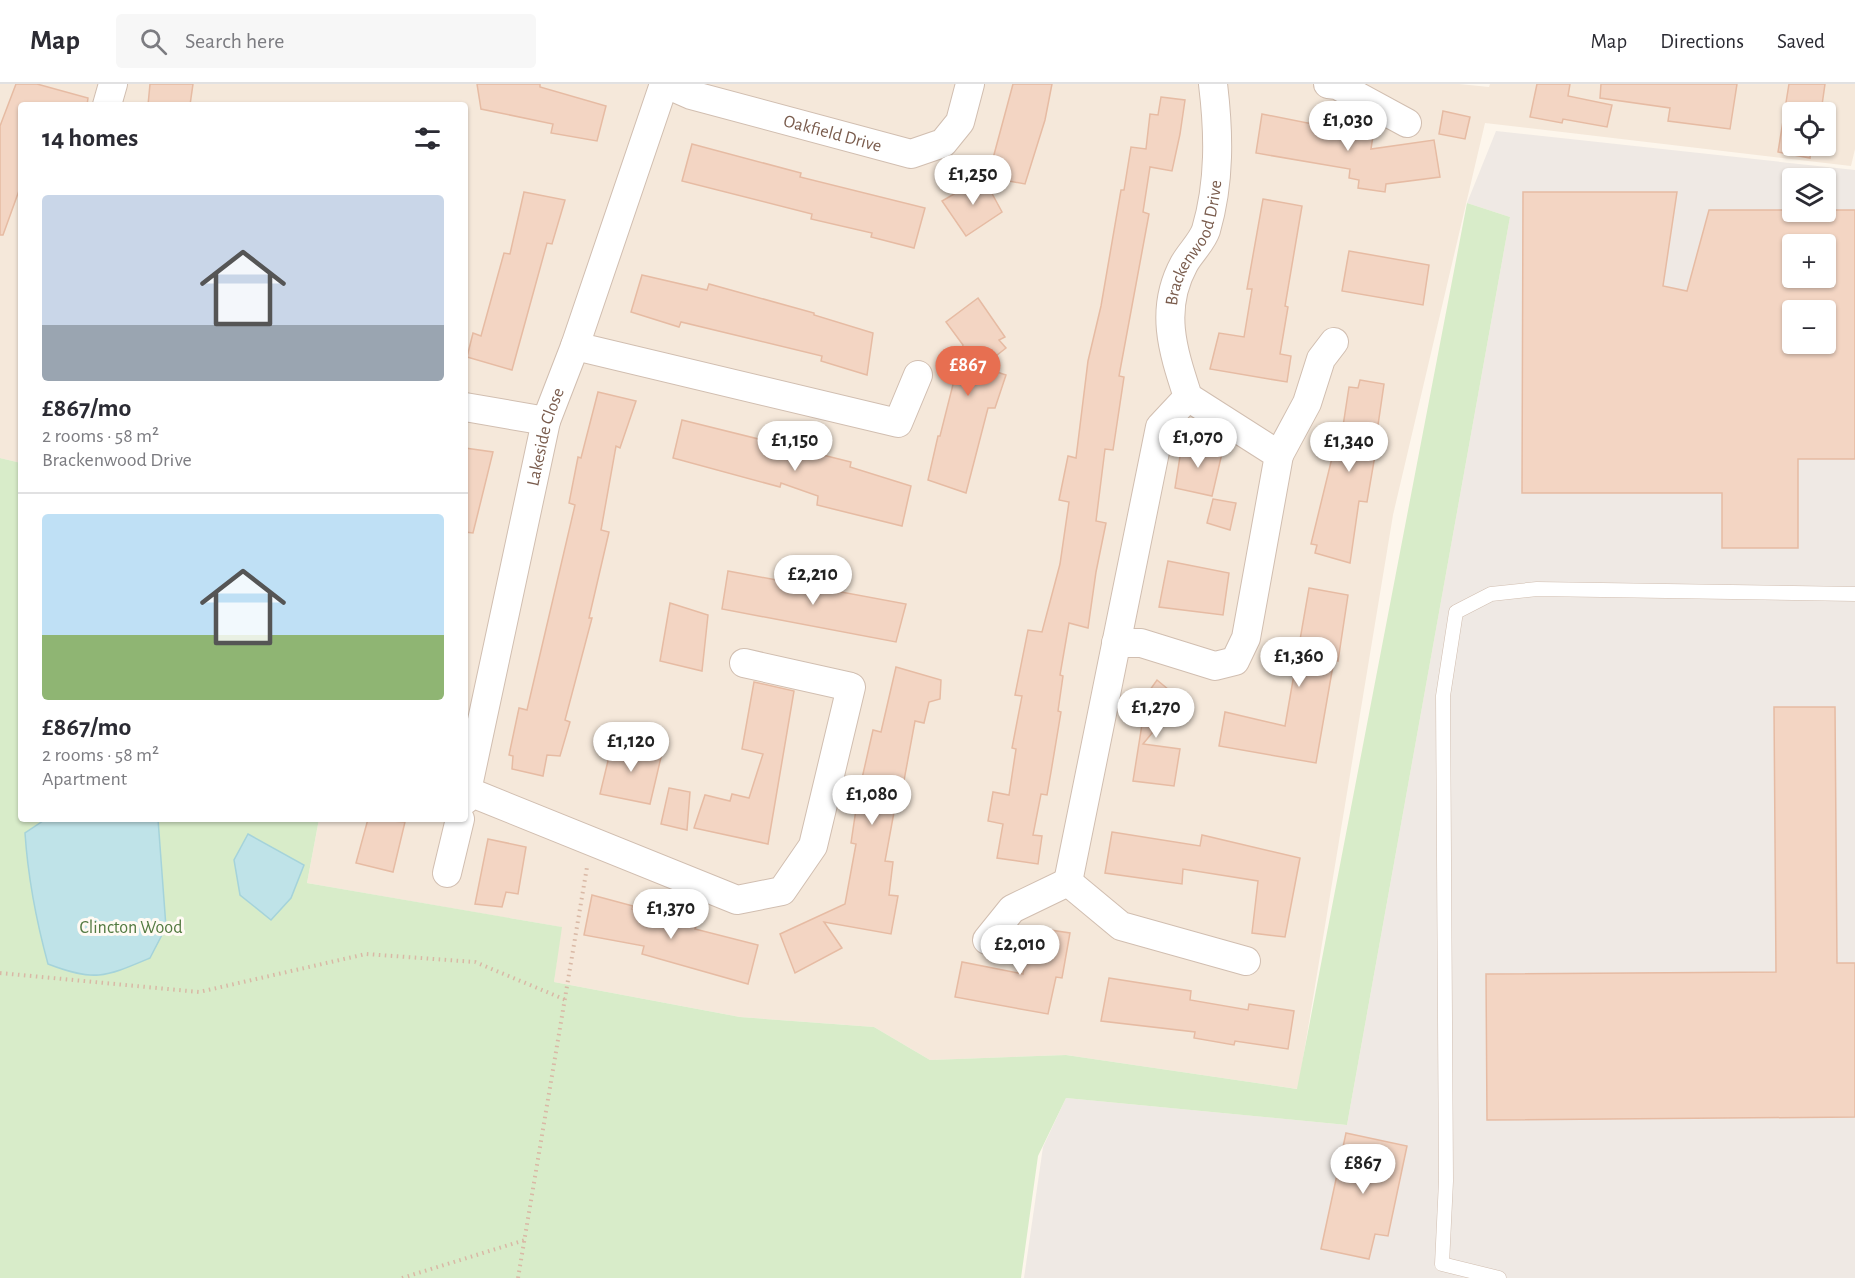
<!DOCTYPE html>
<meta charset="utf-8">
<style>
body{margin:0;font-family:"Alegreya Sans",sans-serif;background:#f7f7f7;color:#2b2b33;height:100vh;display:flex;flex-direction:column;font-size:22px;white-space:nowrap}
*{box-sizing:border-box;margin:0}
p{font-size:20px;color:#7c7c81}
.icon{flex:none;width:33px;height:33px;fill:none;stroke:currentColor;stroke-width:2;stroke-linecap:round;stroke-linejoin:round}
.map{position:relative;flex:1;overflow:hidden}
.details{position:absolute;left:18px;top:18px;width:450px;height:720px;display:flex;flex-direction:column;background:#fff;border-radius:6px;box-shadow:0 2px 4px #0004}
.details>*{flex:none}
.controls{position:absolute;left:1782px;top:18px;display:grid;gap:12px}
.controls a{display:grid;place-items:center;width:54px;height:54px;border-radius:6px;background:#fff;box-shadow:0 2px 4px #0004;font-size:30px}
.price{position:absolute;translate:-50% -51px;padding:0 14px;border-radius:21px;background:#fff;color:#222;font-size:20px;line-height:39px;filter:drop-shadow(0 2px 3px #0008)}
.price::after{content:'';position:absolute;left:50%;top:36px;width:18px;height:14px;margin-left:-9px;background:inherit;clip-path:polygon(0 0,100% 0,50% 100%)}
.price.on{background:#e76f51;color:#fff}
ul{padding:0;list-style:none}
li{display:grid;align-content:center;gap:12px;height:318px;padding:0 24px}
li+li{border-top:2px solid #e1e1e2}
li span{display:grid;place-items:center;height:186px;border-radius:6px;color:#555}
li>.icon{margin-inline-start:auto}
span .icon{width:108px;height:108px;fill:#fffc;stroke-width:1}
li b{font-size:26px}
h2{display:flex;justify-content:space-between;align-items:center;height:72px;padding:0 24px;font-size:26px}
header{display:flex;align-items:center;gap:36px;box-sizing:border-box;height:84px;padding:0 30px;background:#fff;border-bottom:2px solid #e1e1e2}
header strong{font-size:28px}
nav{display:flex;gap:33px;margin-inline-start:auto;font-size:21px}
.search{width:420px;height:54px;background:#f7f7f7;display:flex;align-items:center;gap:15px;box-sizing:border-box;padding:0 21px;border-radius:6px;color:#7c7c81;font-size:22px}
.map>svg:first-child{display:block}
.residential{fill:#f5e8da;fill-rule:evenodd}
.industrial{fill:#efe9e4;fill-rule:evenodd}
.green{fill:#d8ecc9}
.water{fill:#bfe3e8;stroke:#a5d3da;stroke-width:1.5}
.building{fill:#f3d5c3;stroke:#e6bba3;stroke-width:1.5;fill-rule:evenodd}
.lines{fill:none;stroke-linecap:round;stroke-linejoin:round}
.service-casing{stroke:#d1beb0;stroke-width:15}
.minor-casing{stroke:#d1beb0;stroke-width:30}
.path{stroke:#d9b8a5;stroke-width:4;stroke-dasharray:1.5 4.5;stroke-linecap:butt}
.service{stroke:#fff;stroke-width:14}
.minor{stroke:#fff;stroke-width:28}
.labels{text-anchor:middle;stroke-width:6;stroke-linejoin:round;paint-order:stroke}
.street-label{font-size:18px;fill:#7a5c4d;stroke:#fffaf3}
.park-label{font-size:18px;fill:#537a41;stroke:#fffaf3}
</style>
<header>
<strong>Map</strong>
<div class="search"><svg class="icon" aria-label="search" viewBox="0 0 24 24"><circle cx="10" cy="10" r="6"/><path d="M15 15l6 6"/></svg>Search here</div>
<nav><a>Map</a><a>Directions</a><a>Saved</a></nav>
</header>
<div class="map">
<svg width="1855" height="1194" viewBox="0 0 1855 1194">
<rect width="100%" height="100%" fill="#fdf6ec"/>
<path class="residential" d="M0 0H1459L1489 3 1490 0H1855V65L1851 82 1485 39 1393 431 1298 1005 1066 971 930 976 874 943 740 933 554 898 561 843 307 799 319 735H465V21H21V379L0 374ZM1792 28H1826V62H1792Z"/>
<path class="industrial" d="M1496 47 1855 86V1194H1024L1043 1063 1066 1014 1347 1041 1510 133 1467 119ZM1792 94H1826V128H1792ZM1792 160H1826V194H1792ZM1792 226H1826V260H1792Z"/>
<polygon class="green" points="1467,119 1510,133 1347,1041 1066,1014 1038,1072 1021,1194 0,1194 0,374 21,379 21,735 319,735 307,799 562,843 554,898 740,933 874,943 930,976 1066,971 1297,1005"/>
<g class="water">
<path d="M46 735H158L166 843 150 874C105 893 95 898 48 880 36 836 28 794 25 749Z"/>
<polygon points="248,750 304,781 291,814 271,836 240,811 234,776"/>
</g>
<g class="building">
<polygon points="16,0 37,0 88,14 87,21 21,21 21,101 3,151 0,151 0,42"/>
<polygon points="150,0 193,0 190,21 148,21"/>
<polygon points="477,0 540,0 540,3 606,22 597,57 551,49 553,40 481,25"/>
<polygon points="1013,0 1052,0 1045,36 1025,100 988,93"/>
<polygon points="1537,0 1570,0 1568,12 1612,21 1607,43 1563,35 1562,39 1530,33"/>
<polygon points="1601,0 1737,0 1730,45 1668,37 1670,24 1600,14"/>
<polygon points="1789,0 1825,0 1821,28 1792,28 1792,62 1811,62 1810,74 1778,68"/>
<polygon points="1161,13 1185,16 1180,50 1172,87 1150,83 1143,128 1149,130 1119,292 1124,293 1113,366 1105,365 1096,437 1106,439 1096,488 1088,544 1069,539 1060,591 1063,592 1058,627 1061,628 1051,688 1047,711 1041,710 1033,751 1042,752 1038,780 997,774 1003,740 988,737 993,708 1009,711 1016,665 1012,664 1022,612 1015,611 1028,546 1042,548 1060,480 1069,418 1059,416 1068,372 1076,374 1088,277 1101,222 1121,106 1124,106 1131,63 1146,65 1150,30 1158,31"/>
<polygon points="1443,27 1470,33 1465,55 1439,50"/>
<polygon points="1262,30 1373,52 1371,65 1434,56 1440,93 1386,100 1385,108 1358,104 1359,96 1349,94 1350,85 1256,69"/>
<polygon points="692,60 801,89 800,93 925,124 914,164 871,153 872,149 811,135 812,130 682,97"/>
<polygon points="983,93 1002,128 966,152 942,117"/>
<polygon points="524,108 565,116 552,160 547,159 512,286 467,273 473,249 481,252 504,169 510,170"/>
<path d="M1523 108H1677L1663 202 1687 207 1709 126H1855V375H1798V464H1722V409H1522ZM1792 160H1826V194H1792ZM1792 226H1826V260H1792Z"/>
<polygon points="1263,115 1302,122 1285,222 1288,223 1280,270 1291,272 1287,298 1210,285 1219,249 1244,253 1252,205 1247,205"/>
<polygon points="1349,167 1429,181 1423,221 1342,207"/>
<polygon points="642,191 707,206 709,200 814,229 814,231 873,249 867,291 821,277 822,272 681,238 679,243 631,228"/>
<polygon points="978,214 1005,253 999,256 1006,264 982,283 1006,291 995,324 988,324 966,409 928,396 938,352 940,352 963,261 946,238"/>
<polygon points="1360,296 1384,300 1377,348 1379,348 1367,418 1359,417 1350,479 1315,469 1317,461 1311,460 1340,341 1343,342 1349,303 1358,304"/>
<polygon points="598,308 636,317 620,364 616,362 601,446 609,448 589,534 592,534 565,636 570,638 560,672 547,671 543,692 512,685 513,672 509,671 519,624 527,626 575,421 569,419 578,373 581,374"/>
<polygon points="682,336 851,378 850,383 911,402 902,442 817,421 818,412 781,399 780,403 673,374"/>
<polygon points="1182,360 1223,365 1212,412 1175,404"/>
<polygon points="465,364 493,368 473,449 465,448"/>
<polygon points="1213,415 1236,419 1230,446 1207,439"/>
<polygon points="1168,477 1229,489 1223,531 1159,523"/>
<polygon points="728,487 906,520 896,558 722,525"/>
<polygon points="1309,504 1348,511 1338,577 1334,576 1316,679 1219,662 1225,628 1285,642"/>
<polygon points="670,519 708,531 702,587 660,577"/>
<polygon points="896,583 941,596 940,615 929,618 924,639 915,637 903,702 899,701 885,777 893,778 889,811 898,812 891,850 824,838 842,864 795,889 780,850 845,820 856,760 851,759 858,712 873,646 881,648"/>
<polygon points="1157,596 1180,615 1143,660 1180,665 1174,702 1133,697 1143,634 1135,627"/>
<polygon points="754,598 794,607 768,760 694,744 705,711 730,717 732,710 749,714 763,670 742,665"/>
<polygon points="1774,623 1835,623 1837,879 1855,879 1855,1033 1487,1036 1486,890 1776,888"/>
<polygon points="613,656 662,669 650,720 600,710"/>
<polygon points="669,704 690,708 687,746 661,740"/>
<polygon points="368,735 405,738 393,788 356,779"/>
<polygon points="1112,748 1200,762 1202,751 1300,774 1285,853 1252,849 1258,797 1183,785 1182,800 1105,789"/>
<polygon points="488,755 526,763 518,810 506,808 502,823 475,820"/>
<polygon points="592,811 633,822 632,825 697,841 695,845 758,861 748,900 642,870 644,862 584,851"/>
<polygon points="1030,843 1070,849 1062,894 1056,893 1048,930 955,913 962,878 1023,890"/>
<polygon points="1109,894 1191,907 1190,916 1248,926 1249,920 1294,927 1288,965 1235,957 1234,961 1194,954 1195,948 1101,937"/>
<polygon points="1346,1049 1407,1062 1388,1152 1375,1150 1369,1175 1321,1165"/>
</g>
<g class="lines">
<defs>
<polyline id="service" points="1499,1194 1442,1180 1446,1097 1443,612 1456,528 1491,510 1537,505 1855,510"/>
<g id="minor">
<path id="s1" d="M666 0 691 11 911 70 943 59 960 38 970 0"/>
<polyline points="1328,0 1337,1 1407,39"/>
<polyline points="107,21 113,0"/>
<polyline points="575,262 898,339 918,291"/>
<polyline points="465,323 546,337"/>
<polyline points="1279,371 1307,319 1321,275 1334,258"/>
<path id="s2" d="M1116 559H1141L1215 582 1235 577 1246 554 1279 371 1188 313C1173 267 1159 226 1184 180 1190 169 1202 158 1206 146 1220 98 1219 49 1213 0"/>
<polyline points="467,707 737,816 782,807 813,762 851,603 744,579"/>
<path id="s3" d="M465 716 546 337 575 262 664 0"/>
<polyline points="447,789 460,735"/>
<polyline points="1068,798 1160,343 1188,313"/>
<polyline points="1068,798 1121,842 1246,877"/>
<polyline points="987,856 1012,825 1068,798"/>
</g>
</defs>
<use href="#service" class="service-casing"/>
<use href="#minor" class="minor-casing"/>
<g class="path">
<polyline points="0,889 199,908 366,870 475,878 566,916"/>
<polyline points="402,1194 525,1156"/>
<polyline points="518,1194 587,783"/>
</g>
<use href="#service" class="service"/>
<use href="#minor" class="minor"/>
</g>
<g class="labels">
<g class="street-label">
<text dy="6" stroke="none"><textPath href="#s1" startOffset="174">Oakfield Drive</textPath></text>
<text dy="6" stroke="none"><textPath href="#s2" startOffset="604">Brackenwood Drive</textPath></text>
<text dy="6" stroke="none"><textPath href="#s3" startOffset="372">Lakeside Close</textPath></text>
</g>
<g class="park-label">
<text x="131" y="849">Clincton Wood</text>
</g>
</g>
</svg>
<div class="controls">
<a><svg class="icon" aria-label="locate" viewBox="0 0 24 24"><circle cx="12" cy="12" r="6"/><path d="M12 2v4M12 18v4M2 12h4M18 12h4"/></svg></a>
<a><svg class="icon" aria-label="layers" viewBox="0 0 24 24"><path d="M12 4l9 5-9 5-9-5zM3 14l9 5 9-5"/></svg></a>
<a>+</a>
<a>−</a>
</div>
<b class="price" style="left:1348px;top:68px">£1,030</b>
<b class="price" style="left:973px;top:122px">£1,250</b>
<b class="price on" style="left:968px;top:313px">£867</b>
<b class="price" style="left:1198px;top:385px">£1,070</b>
<b class="price" style="left:795px;top:388px">£1,150</b>
<b class="price" style="left:1349px;top:389px">£1,340</b>
<b class="price" style="left:813px;top:522px">£2,210</b>
<b class="price" style="left:1299px;top:604px">£1,360</b>
<b class="price" style="left:1156px;top:655px">£1,270</b>
<b class="price" style="left:631px;top:689px">£1,120</b>
<b class="price" style="left:872px;top:742px">£1,080</b>
<b class="price" style="left:671px;top:856px">£1,370</b>
<b class="price" style="left:1020px;top:892px">£2,010</b>
<b class="price" style="left:1363px;top:1111px">£867</b>
<section class="details">
<h2>14 homes<svg class="icon" aria-label="filters" viewBox="0 0 24 24"><path d="M4 7h16M4 17h16"/><circle cx="9" cy="7" r="2"/><circle cx="15" cy="17" r="2"/></svg></h2>
<ul>
<li><span style="background:linear-gradient(#c9d6e8 70%,#9aa5b1 0)"><svg class="icon" aria-label="home" viewBox="0 0 24 24"><path d="M3 11l9-7 9 7M6 9v11h12V9"/></svg></span><div><b>£867/mo</b><p>2 rooms · 58 m²</p><p>Brackenwood Drive</p></div></li>
<li><span style="background:linear-gradient(#bfe0f5 65%,#8fb573 0)"><svg class="icon" aria-label="home" viewBox="0 0 24 24"><path d="M3 11l9-7 9 7M6 9v11h12V9"/></svg></span><div><b>£867/mo</b><p>2 rooms · 58 m²</p><p>Apartment</p></div></li>
</ul>
</section>
</div>
